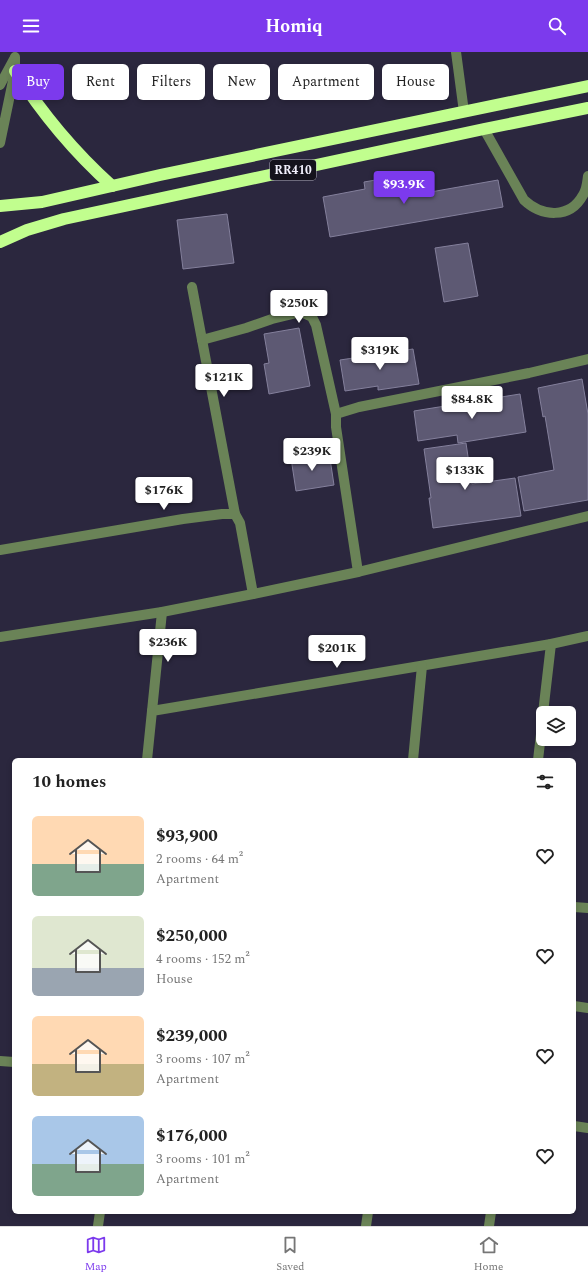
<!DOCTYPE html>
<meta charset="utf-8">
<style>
body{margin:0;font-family:Spectral,serif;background:#f6f6f6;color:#222;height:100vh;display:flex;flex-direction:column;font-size:15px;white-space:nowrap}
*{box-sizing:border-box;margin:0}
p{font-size:13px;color:#767676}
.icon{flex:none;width:22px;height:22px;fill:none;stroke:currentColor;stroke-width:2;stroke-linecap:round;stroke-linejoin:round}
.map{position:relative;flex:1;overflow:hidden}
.panel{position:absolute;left:12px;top:706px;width:564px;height:456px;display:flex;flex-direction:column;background:#fff;border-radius:6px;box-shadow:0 2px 6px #0003}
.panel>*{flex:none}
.top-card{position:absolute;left:12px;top:12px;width:564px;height:36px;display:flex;gap:8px}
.controls{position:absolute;left:536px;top:654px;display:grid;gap:8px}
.controls a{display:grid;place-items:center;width:40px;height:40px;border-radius:6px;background:#fff;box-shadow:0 2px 6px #0003;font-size:20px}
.price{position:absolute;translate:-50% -34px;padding:0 9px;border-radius:4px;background:#fff;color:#222;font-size:13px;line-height:26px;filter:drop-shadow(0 1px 2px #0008)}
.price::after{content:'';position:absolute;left:50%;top:24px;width:12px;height:9px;margin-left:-6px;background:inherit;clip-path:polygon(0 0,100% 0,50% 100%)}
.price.current{background:#7c3aed;color:#fff}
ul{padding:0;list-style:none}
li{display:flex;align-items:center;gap:12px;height:100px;padding:0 20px}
li span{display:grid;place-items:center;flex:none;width:112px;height:80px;border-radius:6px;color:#555}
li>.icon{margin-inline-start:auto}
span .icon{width:48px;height:48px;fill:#fffc;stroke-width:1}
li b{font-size:17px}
h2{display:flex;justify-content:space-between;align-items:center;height:48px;padding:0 20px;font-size:17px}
.pill{padding:0 14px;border-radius:6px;background:#fff;box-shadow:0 2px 6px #0003;font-size:14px;line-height:36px}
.pill.current{background:#7c3aed;color:#fff}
header{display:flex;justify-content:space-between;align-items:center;height:52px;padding:0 20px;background:#7c3aed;color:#fff;font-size:18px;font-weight:700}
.tabs{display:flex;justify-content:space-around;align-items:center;height:56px;border-top:1px solid #e0e0e0;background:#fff;font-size:11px;color:#767676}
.tabs a{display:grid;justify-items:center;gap:2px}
.tabs .current{color:#7c3aed}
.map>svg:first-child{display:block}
.building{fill:#5d5973;stroke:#84809c}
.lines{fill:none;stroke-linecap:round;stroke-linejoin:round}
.minor{stroke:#6a8357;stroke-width:10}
.highway{stroke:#c1fe8e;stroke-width:12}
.labels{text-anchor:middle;stroke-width:3;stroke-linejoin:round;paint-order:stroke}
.shield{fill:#14121c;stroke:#afadba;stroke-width:1}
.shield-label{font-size:12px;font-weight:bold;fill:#f2f0fd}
</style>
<header><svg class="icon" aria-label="menu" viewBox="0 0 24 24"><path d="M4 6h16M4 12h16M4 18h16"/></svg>Homiq<svg class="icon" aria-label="search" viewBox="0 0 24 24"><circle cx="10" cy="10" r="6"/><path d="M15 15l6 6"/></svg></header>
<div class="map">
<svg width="588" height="1174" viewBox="0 0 588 1174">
<rect width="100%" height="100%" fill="#2b273e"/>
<g class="building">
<polygon points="405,123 407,133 423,130 425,141 498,128 503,155 330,185 323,145 365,137 364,130"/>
<polygon points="227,162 234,211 183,217 177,168"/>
<polygon points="468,191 478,244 444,250 435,196"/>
<polygon points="299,276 310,334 269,342 264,312 269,311 264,282"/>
<polygon points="413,297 419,332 378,338 378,334 345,339 340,308"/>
<polygon points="582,327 588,362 588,448 524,459 518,425 554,418 545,364 543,365 538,336"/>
<polygon points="520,342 526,380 458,391 457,383 418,389 414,359"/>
<polygon points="466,391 472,432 515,426 521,464 433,476 429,446 431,446 424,397"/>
<polygon points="329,400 334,433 296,439 291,406"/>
</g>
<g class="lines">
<g class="minor">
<polyline points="456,0 464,60"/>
<polyline points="0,33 14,7"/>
<path d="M484 77 524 148C542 165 570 167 583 143 587 137 587 131 588 124"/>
<polyline points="0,91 15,19 15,5"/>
<polyline points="192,235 235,462"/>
<polyline points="202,288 246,276 272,267 301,260 312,265 316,273 336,362"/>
<polyline points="0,498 183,467 222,462 235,462 240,471 253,542"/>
<polyline points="358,520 336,375 336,362 359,355 529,321 588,307"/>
<polyline points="0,585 162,560 253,542 358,520 588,464"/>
<polyline points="152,659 162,560"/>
<polyline points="543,661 551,592"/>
<polyline points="147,708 152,659 551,592 588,584"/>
<polyline points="413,708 422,614"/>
<polyline points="538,708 543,665"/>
<polyline points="574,855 588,856"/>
<polyline points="574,954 588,956"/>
<polyline points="0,1009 14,1010"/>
<polyline points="574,1074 588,1076"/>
<polyline points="98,1174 100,1160"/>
<polyline points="366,1174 368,1160"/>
<polyline points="489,1174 491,1160"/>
</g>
<g class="highway">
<path d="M15 19C43 63 73 99 112 134"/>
<polyline points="0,154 42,150 160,123 588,34"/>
<polyline points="0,190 27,178 64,167 484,77 588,56"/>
</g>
</g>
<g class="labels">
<rect class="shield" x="270" y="108" width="46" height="20" rx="3"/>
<g class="shield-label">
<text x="293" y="122">RR410</text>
</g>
</g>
</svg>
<div class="controls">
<a><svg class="icon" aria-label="layers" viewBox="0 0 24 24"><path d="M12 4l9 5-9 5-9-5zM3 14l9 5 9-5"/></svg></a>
</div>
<b class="price current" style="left:404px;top:153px">$93.9K</b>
<b class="price" style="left:299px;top:272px">$250K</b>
<b class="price" style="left:380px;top:319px">$319K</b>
<b class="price" style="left:224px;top:346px">$121K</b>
<b class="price" style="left:472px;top:368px">$84.8K</b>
<b class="price" style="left:312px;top:420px">$239K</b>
<b class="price" style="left:465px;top:439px">$133K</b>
<b class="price" style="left:164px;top:459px">$176K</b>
<b class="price" style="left:168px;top:611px">$236K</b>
<b class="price" style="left:337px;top:617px">$201K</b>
<div class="top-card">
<a class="pill current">Buy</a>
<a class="pill">Rent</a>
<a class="pill">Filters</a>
<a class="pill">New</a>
<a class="pill">Apartment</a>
<a class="pill">House</a>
</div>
<section class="panel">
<h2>10 homes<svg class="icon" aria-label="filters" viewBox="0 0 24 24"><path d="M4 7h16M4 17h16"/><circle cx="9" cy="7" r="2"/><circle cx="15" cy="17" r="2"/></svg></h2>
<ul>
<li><span style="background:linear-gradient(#ffd9b3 60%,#7fa58c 0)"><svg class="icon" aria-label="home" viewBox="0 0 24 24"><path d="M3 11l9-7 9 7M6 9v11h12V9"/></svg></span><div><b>$93,900</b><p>2 rooms · 64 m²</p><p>Apartment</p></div><svg class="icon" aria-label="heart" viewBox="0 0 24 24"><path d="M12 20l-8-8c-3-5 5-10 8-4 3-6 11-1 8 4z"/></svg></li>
<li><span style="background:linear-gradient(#dfe7d0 65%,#9aa5b1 0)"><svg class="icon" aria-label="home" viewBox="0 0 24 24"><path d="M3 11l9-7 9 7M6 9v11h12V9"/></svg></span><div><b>$250,000</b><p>4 rooms · 152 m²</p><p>House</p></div><svg class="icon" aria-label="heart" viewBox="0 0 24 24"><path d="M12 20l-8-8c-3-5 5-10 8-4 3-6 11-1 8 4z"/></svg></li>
<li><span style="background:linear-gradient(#ffd9b3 60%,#c2b280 0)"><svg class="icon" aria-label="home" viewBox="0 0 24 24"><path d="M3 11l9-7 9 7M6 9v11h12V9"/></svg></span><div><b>$239,000</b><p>3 rooms · 107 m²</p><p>Apartment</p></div><svg class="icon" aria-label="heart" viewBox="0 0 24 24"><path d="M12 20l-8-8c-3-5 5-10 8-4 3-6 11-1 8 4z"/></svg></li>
<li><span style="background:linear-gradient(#a9c7e8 60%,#7fa58c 0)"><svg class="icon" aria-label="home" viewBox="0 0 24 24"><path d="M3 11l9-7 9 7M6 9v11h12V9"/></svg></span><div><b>$176,000</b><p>3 rooms · 101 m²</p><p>Apartment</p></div><svg class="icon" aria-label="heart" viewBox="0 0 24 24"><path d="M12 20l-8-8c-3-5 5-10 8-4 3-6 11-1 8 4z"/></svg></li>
</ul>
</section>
</div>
<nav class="tabs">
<a class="current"><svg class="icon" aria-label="map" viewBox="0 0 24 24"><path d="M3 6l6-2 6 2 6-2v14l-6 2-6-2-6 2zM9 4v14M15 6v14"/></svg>Map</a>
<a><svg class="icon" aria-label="saved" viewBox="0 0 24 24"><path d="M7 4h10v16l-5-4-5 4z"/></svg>Saved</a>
<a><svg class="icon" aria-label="home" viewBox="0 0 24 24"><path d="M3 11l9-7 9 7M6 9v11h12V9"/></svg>Home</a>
</nav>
